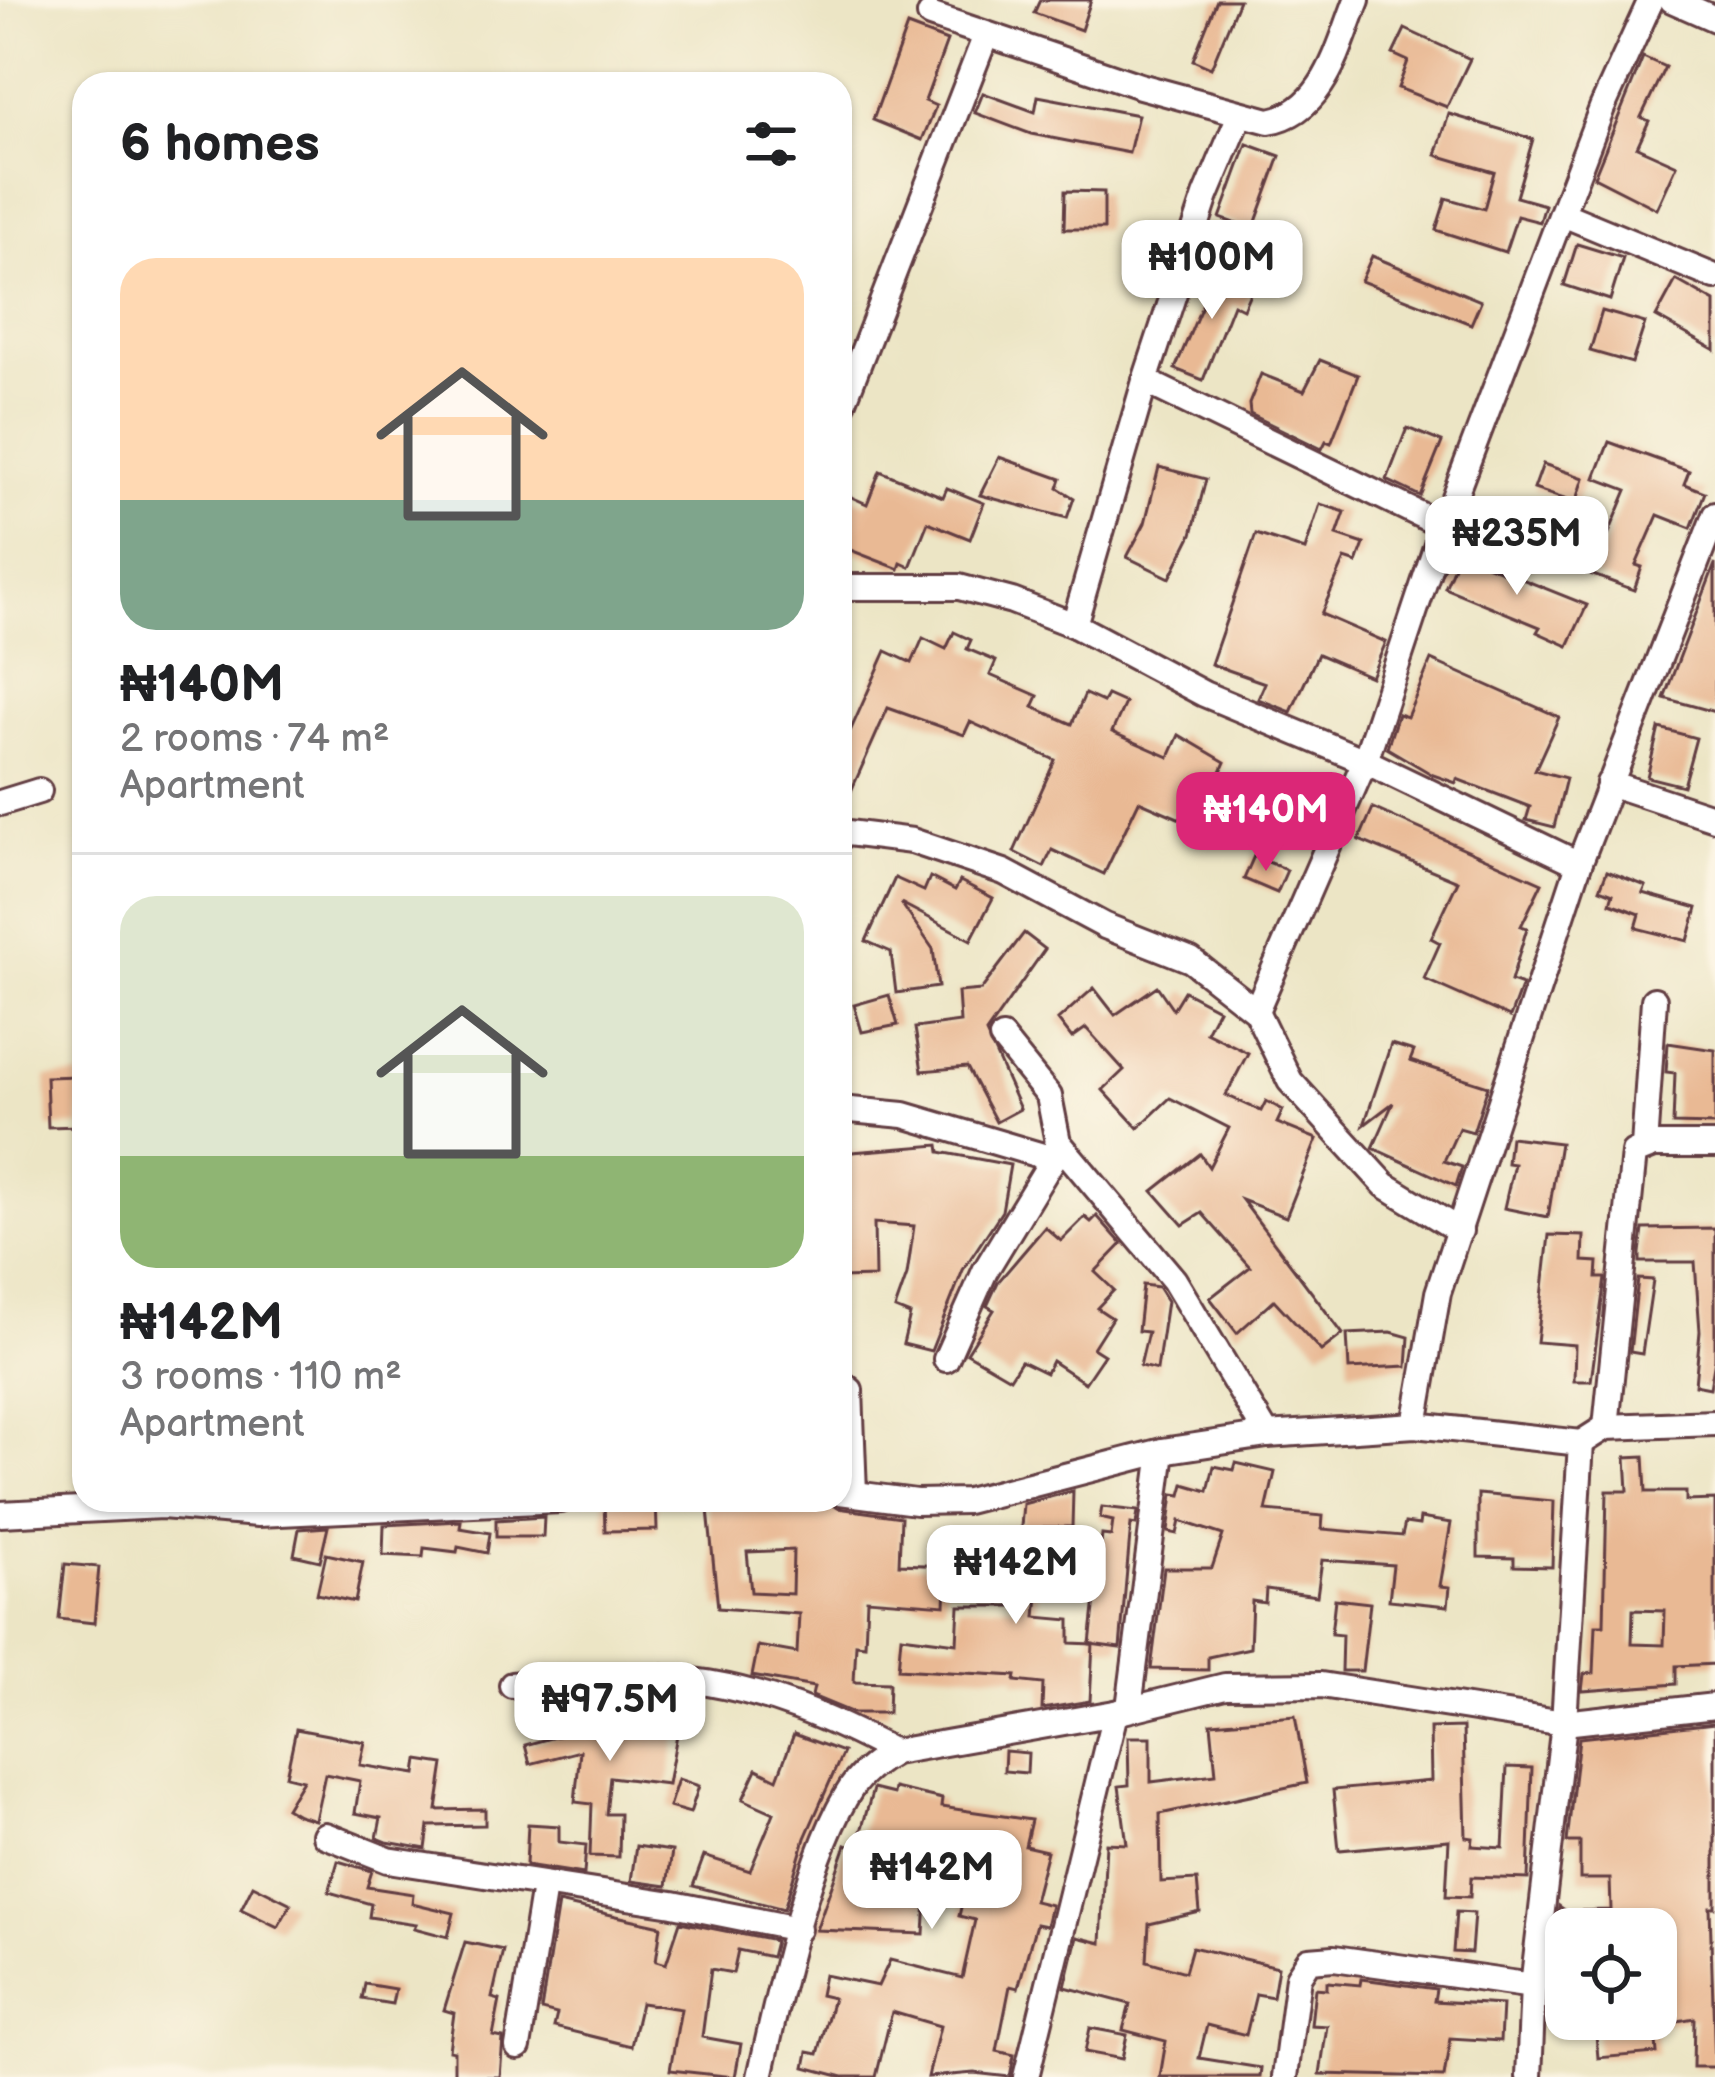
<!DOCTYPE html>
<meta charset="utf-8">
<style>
body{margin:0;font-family:"Balsamiq Sans",sans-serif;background:#f6f6f6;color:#202124;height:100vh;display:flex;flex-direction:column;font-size:45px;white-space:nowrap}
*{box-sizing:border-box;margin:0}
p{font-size:39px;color:#757577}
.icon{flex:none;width:66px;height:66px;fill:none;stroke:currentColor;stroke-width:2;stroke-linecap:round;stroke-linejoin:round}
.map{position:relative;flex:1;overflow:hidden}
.sheet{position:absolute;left:72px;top:72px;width:780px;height:1440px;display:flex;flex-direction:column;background:#fff;border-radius:36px;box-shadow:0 3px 9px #0004}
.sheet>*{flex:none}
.tools{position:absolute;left:1545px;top:1908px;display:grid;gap:24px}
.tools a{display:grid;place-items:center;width:132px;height:132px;border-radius:24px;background:#fff;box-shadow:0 3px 9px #0004;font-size:60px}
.price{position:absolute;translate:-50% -102px;padding:0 27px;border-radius:24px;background:#fff;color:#222;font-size:39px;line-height:78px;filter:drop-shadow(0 3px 6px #0008)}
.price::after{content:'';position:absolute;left:50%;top:72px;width:36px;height:27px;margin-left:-18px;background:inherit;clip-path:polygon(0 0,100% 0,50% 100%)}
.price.current{background:#db2777;color:#fff}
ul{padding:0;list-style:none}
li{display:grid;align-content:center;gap:24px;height:636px;padding:0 48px}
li+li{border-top:3px solid #e0e0e0}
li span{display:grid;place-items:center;height:372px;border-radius:36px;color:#555}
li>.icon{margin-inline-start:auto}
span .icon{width:216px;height:216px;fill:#fffc;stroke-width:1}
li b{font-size:51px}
h2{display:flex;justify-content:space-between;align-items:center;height:144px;padding:0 48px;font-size:51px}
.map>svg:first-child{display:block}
.building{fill:#e9b994;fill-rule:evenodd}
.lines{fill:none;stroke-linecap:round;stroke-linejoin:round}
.minor-casing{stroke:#623d42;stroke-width:30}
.minor{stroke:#fff;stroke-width:24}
</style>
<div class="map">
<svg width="1715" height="2077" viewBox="0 0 1715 2077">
<rect width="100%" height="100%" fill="#fcf5e5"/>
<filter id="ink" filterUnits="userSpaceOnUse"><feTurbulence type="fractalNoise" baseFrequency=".00833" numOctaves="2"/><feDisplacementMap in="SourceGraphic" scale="24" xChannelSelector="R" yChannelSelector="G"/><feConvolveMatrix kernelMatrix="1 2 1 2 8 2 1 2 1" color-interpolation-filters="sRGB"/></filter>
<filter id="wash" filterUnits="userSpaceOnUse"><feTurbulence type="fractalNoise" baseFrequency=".004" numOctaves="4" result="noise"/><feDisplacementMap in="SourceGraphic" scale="48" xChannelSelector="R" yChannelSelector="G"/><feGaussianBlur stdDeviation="2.7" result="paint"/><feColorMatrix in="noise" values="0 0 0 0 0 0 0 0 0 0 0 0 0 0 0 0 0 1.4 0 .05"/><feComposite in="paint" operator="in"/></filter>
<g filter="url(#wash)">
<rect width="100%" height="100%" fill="#ece5c5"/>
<g id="blocks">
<g class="building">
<polygon points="1040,0 1091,0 1081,30 1034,13"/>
<polygon points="1217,0 1239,0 1211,68 1193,60"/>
<polygon points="907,26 947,41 925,101 936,106 922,140 873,120"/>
<polygon points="1405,29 1470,59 1447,107 1398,88 1408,61 1393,54"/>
<polygon points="1643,57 1665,67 1641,117 1649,121 1637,147 1677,165 1657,209 1594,177"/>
<polygon points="983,93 1035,112 1038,96 1138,115 1129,153 1031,134 975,113"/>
<polygon points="1449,114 1533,139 1516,197 1545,205 1540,222 1517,216 1505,252 1436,230 1446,198 1484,209 1494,172 1436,155"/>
<polygon points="1247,144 1280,156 1253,230 1220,218"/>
<polygon points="1065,191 1104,192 1104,229 1064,229"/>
<polygon points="1577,244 1623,258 1610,300 1564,285"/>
<polygon points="1372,256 1481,301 1471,324 1361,281"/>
<polygon points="1218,268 1254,284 1243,309 1233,304 1203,380 1175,369"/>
<polygon points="1676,280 1715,302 1715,350 1656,317"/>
<polygon points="1602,311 1645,323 1632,363 1590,351"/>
<polygon points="1320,360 1358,375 1331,443 1326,441 1322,449 1250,414 1249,404 1261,374 1304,391"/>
<polygon points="1407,428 1442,442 1420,496 1387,480"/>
<polygon points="1609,442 1689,471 1684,484 1705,492 1691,528 1658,515 1636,565 1642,567 1634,590 1574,568 1583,545 1601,552 1627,490 1595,478"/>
<polygon points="999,457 1061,479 1058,488 1074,498 1067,518 980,495"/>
<polygon points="1543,464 1584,478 1576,503 1534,489"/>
<polygon points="1159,467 1206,479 1192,534 1170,578 1127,557 1145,523"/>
<polygon points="880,471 943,497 947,488 984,503 970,539 928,522 910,567 901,563 899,569 840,546 840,492 867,504"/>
<polygon points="1320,504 1345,512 1337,535 1364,544 1357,563 1345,559 1321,614 1386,642 1371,677 1318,654 1291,712 1258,699 1265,683 1211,664 1256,534 1305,550"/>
<polygon points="1459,554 1587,605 1568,646 1537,632 1540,627 1445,588"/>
<polygon points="1715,564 1715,712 1664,698"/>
<polygon points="954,632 971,640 967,649 996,661 990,675 1038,696 1033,707 1072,724 1085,694 1103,702 1107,695 1125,703 1112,732 1169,757 1179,735 1225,762 1212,792 1260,815 1245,847 1139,801 1104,874 1052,850 1044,867 1014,852 1055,760 970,722 964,735 888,708 840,816 840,754 886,651 912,663 923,638 946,649"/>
<polygon points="1431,660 1559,717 1535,770 1566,778 1554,827 1526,820 1530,807 1457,779 1456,783 1433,775 1387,748 1398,714 1407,717"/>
<polygon points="1659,728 1696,738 1683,786 1647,777"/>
<polygon points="1373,808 1542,883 1521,926 1527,928 1511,981 1522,985 1510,1017 1424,979 1440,943 1431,938 1458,881 1359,840"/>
<polygon points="1254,856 1287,870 1277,893 1244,879"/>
<polygon points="1607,871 1646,886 1643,893 1697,908 1688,941 1636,928 1640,914 1610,903 1613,894 1600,889"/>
<polygon points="930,877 955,890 960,881 993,898 971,940 901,903 933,949 938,987 896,993 891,952 866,941 895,878 924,891"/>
<polygon points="1024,933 1045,949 986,1033 1020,1109 996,1122 967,1067 922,1071 915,1028 960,1022 958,992 981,990"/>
<polygon points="1157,986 1173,1009 1184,991 1218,1009 1206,1032 1248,1053 1226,1095 1261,1111 1266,1101 1283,1110 1277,1123 1317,1139 1286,1217 1242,1200 1343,1334 1321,1351 1274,1300 1237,1333 1210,1298 1250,1267 1202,1213 1183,1225 1153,1191 1200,1154 1209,1167 1229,1128 1170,1098 1138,1128 1103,1090 1124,1070 1086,1028 1072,1038 1058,1020 1094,988 1115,1015"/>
<polygon points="889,995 898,1025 862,1032 854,1005"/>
<polygon points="1668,1043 1715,1050 1715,1125 1673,1124 1675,1073 1666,1072"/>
<polygon points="1391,1044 1414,1051 1410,1061 1488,1086 1473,1132 1459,1128 1444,1161 1462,1167 1456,1186 1373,1148 1393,1103 1364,1125"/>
<polygon points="79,1076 80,1126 48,1127 46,1077"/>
<polygon points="1510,1137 1560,1143 1548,1217 1504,1208 1514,1164 1507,1163"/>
<polygon points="939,1145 940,1152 1010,1165 1002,1211 963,1270 931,1351 903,1344 910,1315 895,1309 907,1275 914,1226 874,1223 875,1277 840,1278 840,1153"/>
<polygon points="1097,1216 1122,1244 1095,1272 1114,1290 1097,1308 1112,1318 1093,1348 1104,1355 1085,1383 1052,1361 1046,1373 1021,1361 1010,1378 967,1353 994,1310 987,1306 998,1282 1045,1227 1061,1241 1085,1217 1091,1222"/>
<polygon points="1715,1228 1715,1359 1710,1388 1695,1385 1700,1331 1695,1262 1640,1262 1640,1253 1643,1229"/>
<polygon points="1549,1235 1584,1236 1583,1261 1598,1262 1597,1278 1605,1278 1591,1381 1574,1381 1575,1345 1537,1342"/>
<polygon points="1638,1279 1653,1280 1642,1354 1630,1352"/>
<polygon points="1143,1285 1158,1287 1167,1301 1157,1370 1140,1366 1148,1332 1138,1331"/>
<polygon points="1391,1332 1409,1337 1407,1366 1349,1369 1347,1334"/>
<path d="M1644 1456 1646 1492H1686V1501L1715 1500V1664L1676 1666V1684L1582 1691 1584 1674 1594 1673 1596 1625H1604L1607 1491H1628L1626 1457ZM1633 1610 1665 1611 1664 1645 1632 1644Z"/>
<polygon points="1236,1463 1275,1472 1266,1511 1323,1516 1322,1529 1402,1536 1405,1523 1419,1525 1420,1518 1451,1523 1440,1586 1450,1587 1448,1606 1389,1600 1393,1565 1322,1560 1317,1596 1266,1589 1265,1603 1252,1601 1250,1648 1208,1657 1208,1670 1151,1669 1164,1568 1212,1568 1223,1535 1180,1521 1177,1534 1168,1532 1173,1494 1181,1495 1184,1484 1208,1491 1214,1466 1234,1470"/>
<polygon points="1073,1491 1072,1527 1044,1527 1036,1617 1070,1620 1070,1643 1093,1644 1090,1701 1042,1709 1043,1684 1015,1681 1016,1676 898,1669 901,1636 957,1643 959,1606 1014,1606 1023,1504"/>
<polygon points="1478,1494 1554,1501 1552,1567 1514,1566 1514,1558 1478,1557"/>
<polygon points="604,1500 656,1500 657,1530 605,1531"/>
<path d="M707 1500H756V1505L826 1500 838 1508 901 1517 899 1564 947 1566 945 1605 867 1599 865 1645 856 1644 854 1682 889 1683 888 1713H853L812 1696 814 1687 752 1676 758 1646 797 1653 799 1614 718 1608ZM793 1550 792 1594 751 1592 747 1552Z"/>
<polygon points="1102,1507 1138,1511 1136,1525 1131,1524 1120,1648 1090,1644 1102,1535 1111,1536 1113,1521 1100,1518"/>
<polygon points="544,1517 543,1537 496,1537 496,1520"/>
<polygon points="461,1521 460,1528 490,1533 487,1553 458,1547 457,1552 424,1548 423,1557 383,1555 384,1525"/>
<polygon points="328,1527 320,1561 294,1555 299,1529"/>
<polygon points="326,1554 363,1562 355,1602 317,1594"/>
<polygon points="65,1564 99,1567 94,1623 59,1619"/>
<polygon points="1335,1599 1370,1603 1362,1671 1341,1671 1342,1635 1331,1634"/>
<polygon points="585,1704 617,1708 616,1716 678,1729 668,1784 610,1777 606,1814 620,1814 619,1857 590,1856 592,1804 575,1802 580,1751 530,1764 525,1745 583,1729"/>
<polygon points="1295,1716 1307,1783 1160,1814 1161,1882 1197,1880 1200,1912 1149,1924 1147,1961 1185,1972 1192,1947 1278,1967 1273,1997 1256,1994 1246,2035 1207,2025 1199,2058 1261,2068 1260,2077 1160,2077 1166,2041 1123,2030 1130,2004 1065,1987 1077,1937 1101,1943 1106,1843 1127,1844 1119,1786 1129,1785 1128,1737 1151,1737 1151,1782 1216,1774 1211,1723"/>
<polygon points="1715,1723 1715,1907 1710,1907 1715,2067 1693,2067 1694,2018 1656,2025 1656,1929 1566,1929 1566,1993 1549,1994 1549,1987 1559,1906 1566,1911 1611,1910 1610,1879 1580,1879 1580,1842 1567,1842 1579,1738"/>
<polygon points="1463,1727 1466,1837 1473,1838 1472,1846 1503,1848 1507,1767 1532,1768 1528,1879 1471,1877 1470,1897 1446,1896 1449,1840 1339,1850 1333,1790 1431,1781 1430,1728"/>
<polygon points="296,1729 365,1742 360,1765 416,1774 418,1760 444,1764 437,1810 485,1809 485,1825 429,1826 426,1849 387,1842 377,1838 381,1818 355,1813 360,1781 325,1774 315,1820 298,1815 286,1808 303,1780 286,1776"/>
<polygon points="794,1734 843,1752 805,1838 784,1909 693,1886 704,1856 750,1871 774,1813 743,1799 757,1769 777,1779"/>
<polygon points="1005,1751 1028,1753 1027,1773 1004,1771"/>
<polygon points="678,1779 699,1786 690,1813 669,1807"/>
<polygon points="894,1788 942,1799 941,1807 1031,1820 1025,1846 1047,1851 1034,1901 1051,1905 1046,1926 1036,1924 1018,1988 1010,1986 997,2051 1014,2055 1010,2077 974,2073 928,2077 940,2026 892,2012 876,2077 843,2077 805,2067 808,2052 818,2054 833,1998 820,1995 824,1975 878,1986 890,1960 962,1978 975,1920 959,1916 967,1882 927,1881 924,1934 816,1930 846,1845 856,1849 873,1789 893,1794"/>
<polygon points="528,1824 559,1826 559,1842 586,1845 584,1874 526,1865"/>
<polygon points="636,1846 672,1851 667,1886 631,1881"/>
<polygon points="338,1861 372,1871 367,1887 413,1894 412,1903 454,1913 448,1937 414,1928 416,1924 369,1917 371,1904 329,1892"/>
<polygon points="253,1885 291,1904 278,1927 241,1909"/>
<polygon points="558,1903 661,1926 656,1961 666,1964 680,1922 775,1941 771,1957 738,1950 733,1973 711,1969 702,2037 741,2044 735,2077 670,2070 681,2009 641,2003 631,2046 554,2027 557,2014 541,2010"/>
<polygon points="1456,1912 1474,1913 1471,1953 1453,1952"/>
<polygon points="465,1942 503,1950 492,1998 500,2000 493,2036 503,2038 500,2077 454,2077 454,2051 449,2050 454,2013 444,2010"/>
<polygon points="1362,1979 1436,1989 1434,2001 1502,2005 1500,2041 1450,2038 1444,2077 1320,2074 1327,2026 1311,2025 1315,1988 1327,1989 1327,1982 1361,1985"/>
<polygon points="365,1984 395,1989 392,2004 362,1999"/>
<polygon points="1090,2028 1127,2035 1122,2059 1085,2052"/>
<polygon points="1655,2029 1657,2053 1598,2058 1596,2034"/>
</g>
</g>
</g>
<g filter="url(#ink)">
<use href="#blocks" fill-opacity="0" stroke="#623d42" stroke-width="3"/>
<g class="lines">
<defs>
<g id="minor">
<polyline points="1672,0 1715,19"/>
<path d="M930 15 1140 86 1269 121C1325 112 1339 45 1357 0"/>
<polyline points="1240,115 1206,196 1145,381 1443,526"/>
<polyline points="1565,215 1715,277"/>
<polyline points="840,411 986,35"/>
<polyline points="840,587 959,587 1012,601 1074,625 1204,694 1365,761 1579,864"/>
<polyline points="1074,625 1145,381"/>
<polyline points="1609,783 1715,818"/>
<polyline points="0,803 39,791"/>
<polyline points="840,832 912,841 1004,872 1105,926 1191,960 1256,1011 1290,1081 1385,1185 1460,1231"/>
<polyline points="1256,1011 1365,761 1443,526 1602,108 1651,0"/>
<polyline points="1002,1038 1049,1096 1058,1142 1174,1280 1267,1435"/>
<polyline points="840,1109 904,1115 1053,1159 1058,1142"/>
<polyline points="1644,1147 1654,1000"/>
<polyline points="946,1359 985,1271 1053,1159"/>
<polyline points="840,1382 850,1390 854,1493"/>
<polyline points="1415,1425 1438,1293 1579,864 1715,515"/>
<polyline points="1606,1427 1634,1153 1654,1145 1715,1145"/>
<polyline points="840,1492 916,1502 967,1501 1162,1451 1267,1435 1415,1425 1581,1443 1606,1427 1715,1423"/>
<polyline points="0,1514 162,1506 258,1514 561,1500"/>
<path d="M512 1685C667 1665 755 1678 894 1752"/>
<polyline points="1129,1708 1162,1451"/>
<polyline points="325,1835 388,1860 673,1904 798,1929"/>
<polyline points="518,2047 544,1887"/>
<path d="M760 2077C777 2000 809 1850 852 1787 863 1771 878 1761 894 1752L1115 1713 1225 1686 1321 1685 1564 1723 1715 1706"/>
<polyline points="1026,2077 1115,1713"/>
<polyline points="1285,2077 1298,1977 1309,1960 1334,1958 1533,1986 1564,1723 1581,1443"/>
<polyline points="1529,2077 1533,1986"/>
</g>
</defs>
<use href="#minor" class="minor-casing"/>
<use href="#minor" class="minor"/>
</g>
</g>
</svg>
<div class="tools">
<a><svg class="icon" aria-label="locate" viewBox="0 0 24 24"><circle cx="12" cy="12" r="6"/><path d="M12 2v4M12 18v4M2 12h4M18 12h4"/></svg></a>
</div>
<b class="price" style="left:1212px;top:322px">₦100M</b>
<b class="price" style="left:1517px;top:598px">₦235M</b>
<b class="price current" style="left:1266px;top:874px">₦140M</b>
<b class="price" style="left:1016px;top:1627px">₦142M</b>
<b class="price" style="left:610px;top:1764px">₦97.5M</b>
<b class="price" style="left:932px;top:1932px">₦142M</b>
<section class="sheet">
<h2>6 homes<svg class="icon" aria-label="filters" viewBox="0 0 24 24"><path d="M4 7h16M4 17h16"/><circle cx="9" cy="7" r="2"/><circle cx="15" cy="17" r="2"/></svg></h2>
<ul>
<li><span style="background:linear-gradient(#ffd9b3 65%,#7fa58c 0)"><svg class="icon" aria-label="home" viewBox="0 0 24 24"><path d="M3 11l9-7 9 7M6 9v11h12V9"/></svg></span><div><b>₦140M</b><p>2 rooms · 74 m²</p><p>Apartment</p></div></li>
<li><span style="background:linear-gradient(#dfe7d0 70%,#8fb573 0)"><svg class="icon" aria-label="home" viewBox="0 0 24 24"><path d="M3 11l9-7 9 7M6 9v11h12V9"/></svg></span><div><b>₦142M</b><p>3 rooms · 110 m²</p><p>Apartment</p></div></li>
</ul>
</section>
</div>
